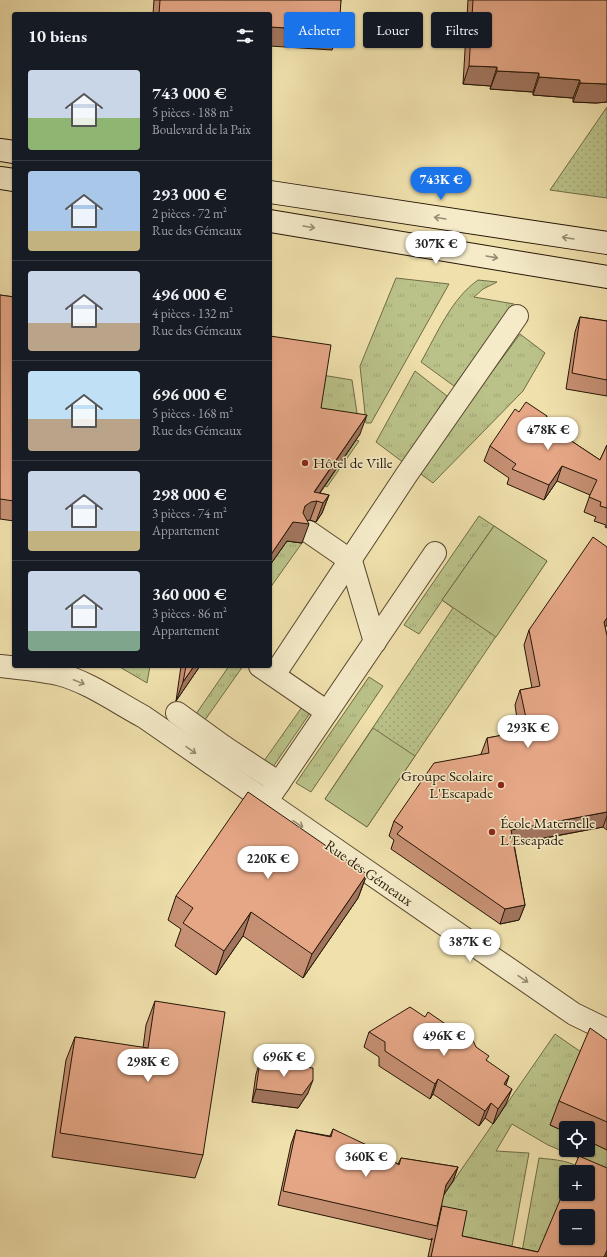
<!DOCTYPE html>
<html lang="fr">
<meta charset="utf-8">
<style>
body{margin:0;font-family:"EB Garamond",serif;background:#242831;color:#f1f3f6;height:100vh;display:flex;flex-direction:column;font-size:15px;white-space:nowrap}
*{box-sizing:border-box;margin:0}
p{font-size:13px;color:#9ea1a6}
.icon{flex:none;width:22px;height:22px;fill:none;stroke:currentColor;stroke-width:2;stroke-linecap:round;stroke-linejoin:round}
.map{position:relative;flex:1;overflow:hidden}
.side{position:absolute;left:12px;top:12px;width:260px;height:656px;display:flex;flex-direction:column;background:#171b24;border-radius:4px;box-shadow:0 1px 3px #0004}
.side>*{flex:none}
.top-card{position:absolute;left:284px;top:12px;width:263px;height:36px;display:flex;gap:8px}
.controls{position:absolute;left:559px;top:1121px;display:grid;gap:8px}
.controls a{display:grid;place-items:center;width:36px;height:36px;border-radius:4px;background:#171b24;box-shadow:0 1px 3px #0004;font-size:20px}
.price{position:absolute;translate:-50% -34px;padding:0 9px;border-radius:14px;background:#fff;color:#222;font-size:13px;line-height:26px;filter:drop-shadow(0 1px 2px #0008)}
.price::after{content:'';position:absolute;left:50%;top:24px;width:12px;height:9px;margin-left:-6px;background:inherit;clip-path:polygon(0 0,100% 0,50% 100%)}
.price.active{background:#1a73e8;color:#fff}
ul{padding:0;list-style:none}
li{display:flex;align-items:center;gap:12px;height:100px;padding:0 16px}
li+li{border-top:1px solid #363941}
li span{display:grid;place-items:center;flex:none;width:112px;height:80px;border-radius:4px;color:#555}
li>.icon{margin-inline-start:auto}
span .icon{width:48px;height:48px;fill:#fffc;stroke-width:1}
li b{font-size:17px}
h2{display:flex;justify-content:space-between;align-items:center;height:48px;padding:0 16px;font-size:17px}
.pill{padding:0 14px;border-radius:4px;background:#171b24;box-shadow:0 1px 3px #0004;font-size:14px;line-height:36px}
.pill.active{background:#1a73e8;color:#fff}
.map>svg:first-child{display:block}
.grass{fill:url(#grass-tufts);stroke:#706c47}
.park{fill:url(#park-dots);stroke:#706c47}
.pitch{fill:#bac289;stroke:#706c47}
.lines{fill:none;stroke-linecap:round;stroke-linejoin:round}
.street-casing{stroke:#58482f;stroke-width:24}
.secondary-casing{stroke:#251605;stroke-width:24}
.street{stroke:#f5ebc9;stroke-width:22}
.secondary{stroke:#f5ebc9;stroke-width:22}
.wall{fill:#c69074;stroke:#251605}
.shaded-wall{fill:#a1755e;stroke:#251605}
.building{fill:#e6a787;stroke:#251605;fill-rule:evenodd}
.oneway{stroke:#978b71}
.poi-dot{fill:#8f2418;stroke:#f5ebc9;stroke-width:1.5}
.labels{text-anchor:middle;stroke-width:3;stroke-linejoin:round;paint-order:stroke}
.poi-label{font-size:15px;fill:#251605;stroke:#f5ebc9;text-anchor:start}
.street-label{font-size:15px;fill:#251605;stroke:#f5ebc9}
</style>
<div class="map">
<svg width="607" height="1257" viewBox="0 0 607 1257">
<defs>
<pattern id="grass-tufts" width="24" height="20" patternUnits="userSpaceOnUse"><rect width="24" height="20" fill="#bac289"/><path d="M3 7l-1-3M5 7V3M7 7l1-3M15 17l-1-3M17 17v-4M19 17l1-3" fill="none" stroke="#a0a675"/></pattern>
<pattern id="park-dots" width="8" height="8" patternUnits="userSpaceOnUse"><rect width="8" height="8" fill="#bac289"/><path d="M2 2h.1M6 6h.1" fill="none" stroke="#a0a675" stroke-width="1.8" stroke-linecap="round"/></pattern>
</defs>
<rect width="100%" height="100%" fill="#efe0ac"/>
<filter id="stains"><feTurbulence type="fractalNoise" baseFrequency=".005" numOctaves="4"/><feColorMatrix values="0 0 0 0 .2 0 0 0 0 .09 0 0 0 0 .02 0 0 0 .5 -.17"/></filter>
<radialGradient id="worn" r=".72"><stop offset=".6" stop-color="#630" stop-opacity="0"/><stop offset="1" stop-color="#630" stop-opacity=".3"/></radialGradient>
<g class="grass">
<polygon points="396,278 449,284 371,423 366,423 360,366"/>
<path d="M478 280 497 282 483 289 474 297 514 304 454 386 421 362C437 334 451 299 478 280Z"/>
<polygon points="520,334 545,353 523,391 433,483 418,472"/>
<polygon points="415,371 447,396 404,463 376,442"/>
<polygon points="322,375 352,380 359,426 316,419"/>
<polygon points="356,440 359,441 327,487 325,486"/>
<polygon points="479,516 494,526 419,634 404,625"/>
<polygon points="287,541 302,543 270,588 270,565"/>
<polygon points="118,666 150,666 147,683"/>
<polygon points="229,666 243,666 205,720 196,714"/>
<polygon points="369,677 383,686 311,792 296,783"/>
<polygon points="302,707 310,713 273,767 264,761"/>
<polygon points="555,1034 581,1052 550,1125 566,1132 566,1150 588,1150 588,1141 607,1150 607,1170 548,1145 512,1124 496,1151 529,1153 510,1257 456,1257 434,1227 441,1199"/>
<path d="M539 1158C556 1160 572 1160 585 1172H566V1189L537 1257H521Z"/>
</g>
<g class="park">
<polygon points="607,107 607,198 550,190"/>
<polygon points="494,526 547,561 367,827 325,799 453,608 442,600"/>
</g>
<g class="pitch">
<polygon points="494,526 547,561 496,637 442,600"/>
<polygon points="373,728 415,756 367,827 325,799"/>
</g>
<g class="lines">
<defs>
<g id="street">
<polyline points="309,532 351,561 375,642"/>
<path d="M0 666C19 668 39 670 58 674 89 682 116 702 144 717L574 1014 607 1030"/>
<polyline points="260,666 327,712"/>
<polyline points="274,675 407,474 517,316"/>
<polyline points="177,713 224,747 212,764"/>
<polyline points="224,747 279,783"/>
<polyline points="266,802 435,553"/>
</g>
<g id="secondary">
<polyline points="0,150 14,152"/>
<polyline points="0,178 14,180"/>
<polyline points="270,192 607,243"/>
<polyline points="270,221 607,277"/>
</g>
</defs>
<use href="#street" class="street-casing"/>
<use href="#secondary" class="secondary-casing"/>
<use href="#street" class="street"/>
<use href="#secondary" class="secondary"/>
</g>
<g class="wall">
<polygon points="154,0 341,0 332,50 270,14 153,14"/>
<polygon points="468,0 607,0 607,102 596,103 573,102 573,98 533,95 533,92 490,89 491,86 463,84"/>
<polygon points="0,295 14,297 14,521 0,519"/>
<polygon points="580,317 607,321 607,396 566,389 575,332"/>
<polygon points="270,336 321,408 360,434 320,493 329,495 322,513 316,522 310,520 307,520 302,543 287,541 270,565"/>
<polygon points="519,412 547,416 544,423 600,460 607,445 607,528 605,527 606,525 594,521 596,517 584,512 590,495 557,481 544,500 507,484 509,478 484,461 490,446"/>
<polygon points="607,547 607,625 605,627 607,636 607,830 603,827 514,844 525,905 519,920 500,924 391,849 394,840 389,836 394,821 481,754 487,738 505,735 511,720 517,719 515,705 520,690 532,688 524,645 529,630"/>
<polygon points="181,666 200,666 176,701"/>
<polygon points="367,874 358,898 303,978 243,936 216,975 175,946 181,929 168,920 176,896"/>
<polygon points="155,1001 203,1155 195,1178 52,1157 66,1060 75,1037 143,1048 146,1025"/>
<polygon points="425,1017 476,1047 506,1085 506,1104 493,1124 485,1118 479,1126 433,1094 430,1099 379,1066 379,1057 364,1047 369,1032"/>
<polygon points="607,1040 607,1150 588,1141 588,1128 566,1128 566,1132 550,1125 559,1101"/>
<polygon points="260,1061 308,1093 298,1108 252,1102 256,1074"/>
<polygon points="333,1129 398,1164 401,1158 458,1167 453,1181 443,1195 439,1214 442,1206 462,1236 538,1252 607,1254 606,1257 428,1257 432,1238 432,1240 278,1205 291,1144 296,1130 330,1136"/>
</g>
<g class="shaded-wall">
<polygon points="270,27 339,31 332,50 270,46"/>
<polygon points="469,66 497,67 491,86 463,84"/>
<polygon points="497,71 539,73 533,92 490,89"/>
<polygon points="539,77 580,80 573,98 533,95"/>
<polygon points="580,83 607,84 607,102 596,103 573,102"/>
<polygon points="367,415 360,434 314,501 317,501 310,520 304,521 309,524 302,543 287,541 270,565 270,556 293,522 305,506"/>
<polygon points="562,466 557,481 544,500 549,485"/>
<polygon points="329,495 322,513 316,522 323,503"/>
<polygon points="607,618 607,625 599,637 604,622"/>
<polygon points="194,666 200,666 176,701 183,682"/>
<polygon points="607,812 607,816 603,827 506,845 511,830"/>
<polygon points="367,874 358,898 303,978 312,954"/>
<polygon points="525,905 519,920 500,924 505,909"/>
<polygon points="251,912 243,936 216,975 224,951"/>
<polygon points="509,1076 504,1091 504,1084"/>
<polygon points="438,1079 433,1094 430,1099 435,1084"/>
<polygon points="313,1080 308,1093 298,1108 252,1102 256,1089"/>
<polygon points="512,1089 506,1104 493,1124 498,1109"/>
<polygon points="491,1103 485,1118 479,1126 485,1111"/>
<polygon points="458,1167 453,1181 441,1199 446,1185"/>
<polygon points="607,1250 607,1254 606,1257 604,1257"/>
</g>
<g class="building">
<polygon points="160,0 341,0 339,31 270,27 270,14 159,14"/>
<polygon points="473,0 607,0 607,84 580,83 580,80 539,77 539,73 497,71 497,67 469,66"/>
<polygon points="0,295 14,297 14,501 0,499"/>
<polygon points="580,317 607,321 607,380 572,373"/>
<polygon points="270,336 331,345 321,408 367,415 314,492 329,495 323,503 317,501 311,502 305,506 303,513 309,524 293,522 270,556"/>
<polygon points="526,402 547,416 543,422 600,460 607,445 607,508 600,506 601,502 589,497 597,480 562,466 549,485 512,469 516,464 490,446 515,409 519,412"/>
<polygon points="593,537 607,547 607,618 604,622 607,636 607,812 511,830 525,905 505,909 397,834 403,827 394,821 434,763 489,753 487,738 513,733 511,720 526,718 520,690 540,686 529,630"/>
<polygon points="186,666 194,666 183,682"/>
<polygon points="248,792 367,874 312,954 251,912 224,951 183,923 193,908 176,896"/>
<polygon points="155,1001 225,1012 203,1155 60,1133 75,1037 148,1048"/>
<polygon points="410,1007 425,1017 428,1012 466,1038 471,1036 476,1047 489,1056 486,1060 509,1076 504,1084 512,1089 498,1109 491,1103 485,1111 438,1079 435,1084 385,1051 385,1042 369,1032"/>
<polygon points="590,1028 607,1040 607,1122 559,1101"/>
<polygon points="260,1061 313,1068 313,1080 302,1095 256,1089"/>
<polygon points="333,1129 371,1147 399,1165 401,1158 458,1167 446,1185 437,1226 283,1191 296,1130 331,1137"/>
<path d="M579 1156 607 1168V1250L604 1257H431L442 1206 467 1211 462 1236 538 1252 566 1186V1194H588V1172H572ZM566 1216H588V1238H566Z"/>
</g>
<defs><path id="oneway-shaft" d="M-6 0H5M1.5-3L5.5 0L1.5 3" fill="none" stroke-width="1.6" stroke-linecap="round" stroke-linejoin="round"/></defs>
<g class="oneway">
<use href="#oneway-shaft" transform="translate(440 218) rotate(-171)"/>
<use href="#oneway-shaft" transform="translate(309 227) rotate(9)"/>
<use href="#oneway-shaft" transform="translate(568 238) rotate(-171)"/>
<use href="#oneway-shaft" transform="translate(492 257) rotate(10)"/>
<use href="#oneway-shaft" transform="translate(79 682) rotate(22)"/>
<use href="#oneway-shaft" transform="translate(191 750) rotate(35)"/>
<use href="#oneway-shaft" transform="translate(298 824) rotate(34)"/>
<use href="#oneway-shaft" transform="translate(523 979) rotate(34)"/>
</g>
<g class="poi-dot">
<circle cx="305" cy="463" r="4"/>
<circle cx="501" cy="785" r="4"/>
<circle cx="492" cy="832" r="4"/>
</g>
<g class="labels">
<g class="poi-label">
<text x="313" y="468">Hôtel de Ville</text>
<text x="493" y="781" text-anchor="end">Groupe Scolaire<tspan x="493" dy="17">L'Escapade</tspan></text>
<text x="500" y="828">École Maternelle<tspan x="500" dy="17">L'Escapade</tspan></text>
</g>
<g class="street-label">
<text transform="translate(369 873) rotate(35)" y="5">Rue des Gémeaux</text>
</g>
</g>
<rect width="100%" height="100%" filter="url(#stains)"/>
<rect width="100%" height="100%" fill="url(#worn)"/>
</svg>
<div class="controls">
<a><svg class="icon" aria-label="locate" viewBox="0 0 24 24"><circle cx="12" cy="12" r="6"/><path d="M12 2v4M12 18v4M2 12h4M18 12h4"/></svg></a>
<a>+</a>
<a>−</a>
</div>
<b class="price active" style="left:441px;top:201px">743K €</b>
<b class="price" style="left:436px;top:265px">307K €</b>
<b class="price" style="left:548px;top:451px">478K €</b>
<b class="price" style="left:528px;top:749px">293K €</b>
<b class="price" style="left:268px;top:880px">220K €</b>
<b class="price" style="left:470px;top:963px">387K €</b>
<b class="price" style="left:444px;top:1057px">496K €</b>
<b class="price" style="left:284px;top:1078px">696K €</b>
<b class="price" style="left:148px;top:1083px">298K €</b>
<b class="price" style="left:366px;top:1178px">360K €</b>
<div class="top-card">
<a class="pill active">Acheter</a>
<a class="pill">Louer</a>
<a class="pill">Filtres</a>
</div>
<section class="side">
<h2>10 biens<svg class="icon" aria-label="filters" viewBox="0 0 24 24"><path d="M4 7h16M4 17h16"/><circle cx="9" cy="7" r="2"/><circle cx="15" cy="17" r="2"/></svg></h2>
<ul>
<li><span style="background:linear-gradient(#c9d6e8 60%,#8fb573 0)"><svg class="icon" aria-label="home" viewBox="0 0 24 24"><path d="M3 11l9-7 9 7M6 9v11h12V9"/></svg></span><div><b>743 000 €</b><p>5 pièces · 188 m²</p><p>Boulevard de la Paix</p></div></li>
<li><span style="background:linear-gradient(#a9c7e8 75%,#c2b280 0)"><svg class="icon" aria-label="home" viewBox="0 0 24 24"><path d="M3 11l9-7 9 7M6 9v11h12V9"/></svg></span><div><b>293 000 €</b><p>2 pièces · 72 m²</p><p>Rue des Gémeaux</p></div></li>
<li><span style="background:linear-gradient(#c9d6e8 65%,#b9a48a 0)"><svg class="icon" aria-label="home" viewBox="0 0 24 24"><path d="M3 11l9-7 9 7M6 9v11h12V9"/></svg></span><div><b>496 000 €</b><p>4 pièces · 132 m²</p><p>Rue des Gémeaux</p></div></li>
<li><span style="background:linear-gradient(#bfe0f5 60%,#b9a48a 0)"><svg class="icon" aria-label="home" viewBox="0 0 24 24"><path d="M3 11l9-7 9 7M6 9v11h12V9"/></svg></span><div><b>696 000 €</b><p>5 pièces · 168 m²</p><p>Rue des Gémeaux</p></div></li>
<li><span style="background:linear-gradient(#c9d6e8 75%,#c2b280 0)"><svg class="icon" aria-label="home" viewBox="0 0 24 24"><path d="M3 11l9-7 9 7M6 9v11h12V9"/></svg></span><div><b>298 000 €</b><p>3 pièces · 74 m²</p><p>Appartement</p></div></li>
<li><span style="background:linear-gradient(#c9d6e8 75%,#7fa58c 0)"><svg class="icon" aria-label="home" viewBox="0 0 24 24"><path d="M3 11l9-7 9 7M6 9v11h12V9"/></svg></span><div><b>360 000 €</b><p>3 pièces · 86 m²</p><p>Appartement</p></div></li>
</ul>
</section>
</div>
